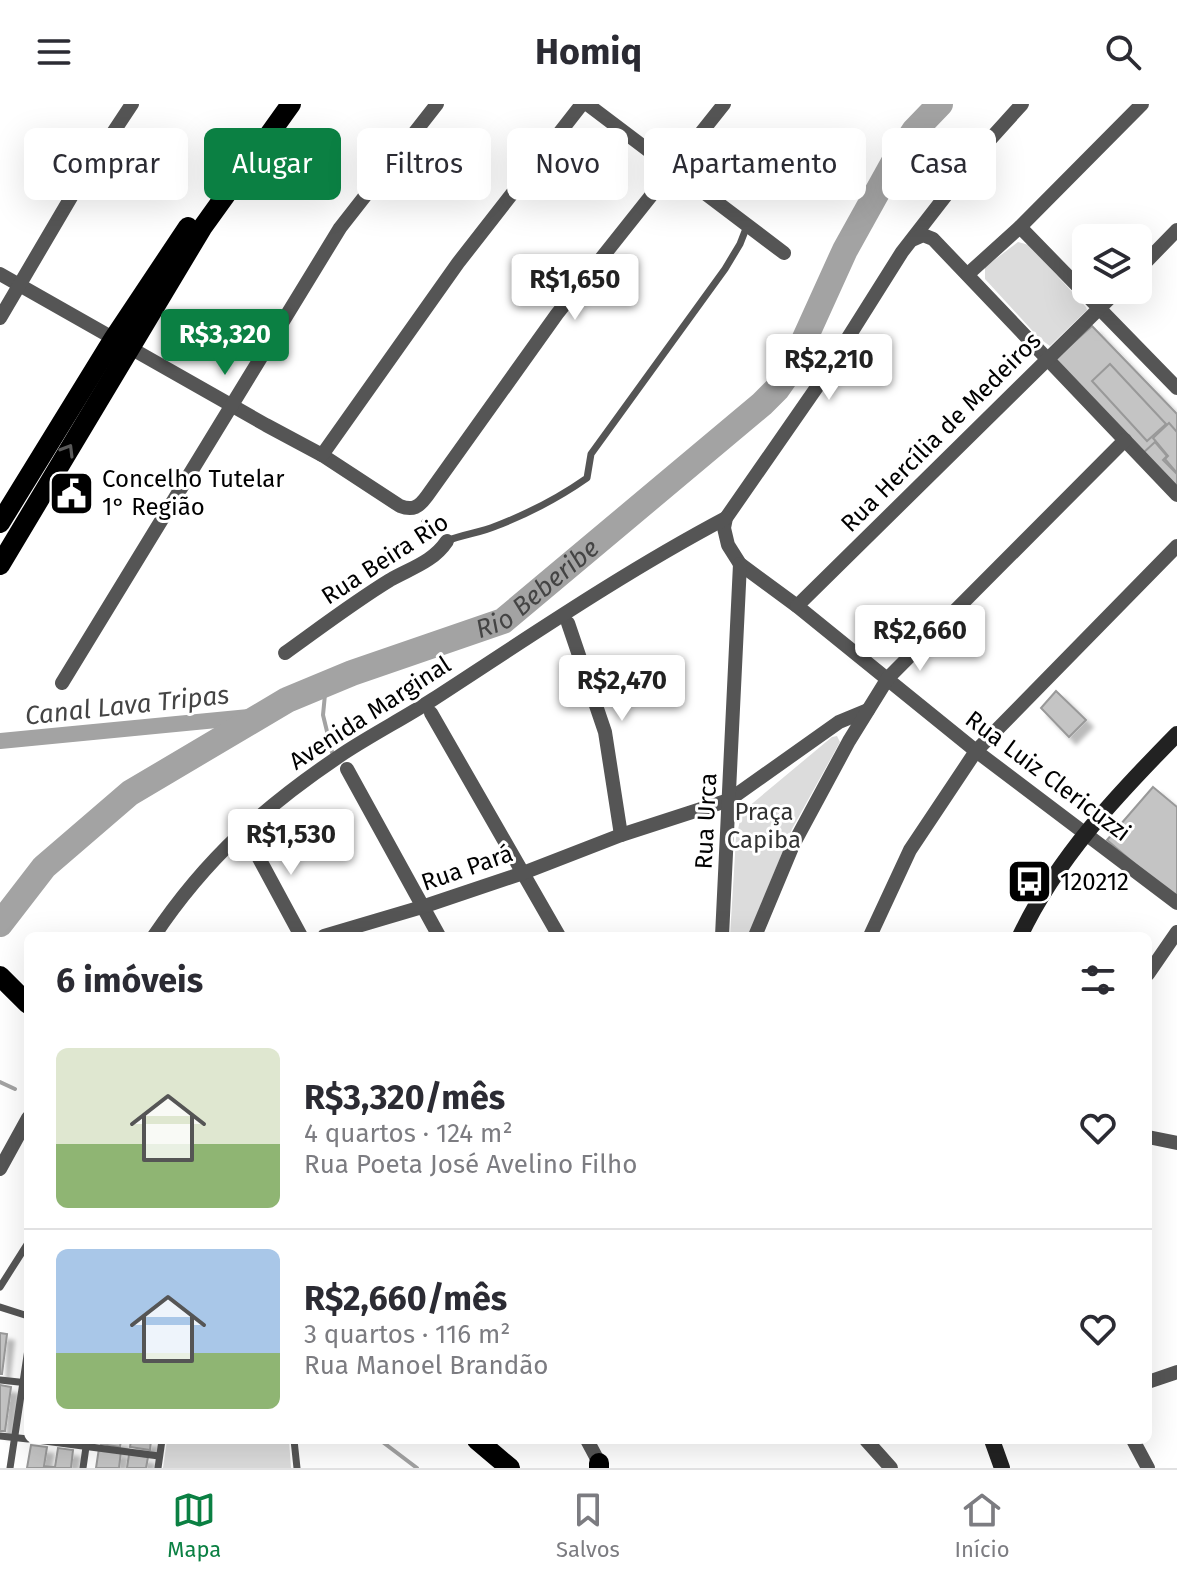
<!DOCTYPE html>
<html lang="pt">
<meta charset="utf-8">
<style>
body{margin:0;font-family:"Fira Sans",sans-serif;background:#f2f2f3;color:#2b2b33;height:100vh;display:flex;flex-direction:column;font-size:30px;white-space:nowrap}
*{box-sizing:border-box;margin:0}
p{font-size:26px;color:#7c7c81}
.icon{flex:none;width:44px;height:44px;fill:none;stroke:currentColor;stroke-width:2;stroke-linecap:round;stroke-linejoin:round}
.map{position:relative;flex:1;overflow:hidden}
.details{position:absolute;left:24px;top:828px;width:1128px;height:512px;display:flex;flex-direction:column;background:#fff;border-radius:12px;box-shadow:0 8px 32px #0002}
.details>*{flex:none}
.top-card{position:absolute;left:24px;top:24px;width:1130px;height:72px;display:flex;gap:16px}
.buttons{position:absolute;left:1072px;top:120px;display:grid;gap:16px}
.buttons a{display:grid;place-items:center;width:80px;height:80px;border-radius:12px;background:#fff;box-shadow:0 8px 32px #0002;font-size:40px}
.price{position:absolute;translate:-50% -68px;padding:0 18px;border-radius:8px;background:#fff;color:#222;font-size:26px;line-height:52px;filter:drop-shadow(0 2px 4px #0008)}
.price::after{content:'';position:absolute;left:50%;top:48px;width:24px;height:18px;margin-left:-12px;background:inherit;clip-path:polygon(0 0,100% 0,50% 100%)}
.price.active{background:#0b8043;color:#fff}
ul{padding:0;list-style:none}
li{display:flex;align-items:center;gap:24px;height:200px;padding:0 32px}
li+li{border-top:2px solid #e1e1e2}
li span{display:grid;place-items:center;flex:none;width:224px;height:160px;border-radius:12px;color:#555}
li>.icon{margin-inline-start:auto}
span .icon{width:96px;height:96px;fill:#fffc;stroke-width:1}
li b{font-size:34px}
h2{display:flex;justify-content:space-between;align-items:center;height:96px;padding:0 32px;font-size:34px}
.chip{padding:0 28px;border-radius:12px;background:#fff;box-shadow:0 8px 32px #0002;font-size:28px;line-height:72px}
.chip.active{background:#0b8043;color:#fff}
header{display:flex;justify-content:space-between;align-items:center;height:104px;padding:0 32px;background:#fff;font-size:36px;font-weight:700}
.menu{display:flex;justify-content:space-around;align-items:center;height:112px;border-top:2px solid #e1e1e2;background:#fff;font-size:22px;color:#7c7c81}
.menu a{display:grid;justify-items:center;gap:4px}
.menu .active{color:#0b8043}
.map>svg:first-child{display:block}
.green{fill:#dcdcdc}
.water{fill:#a3a3a3}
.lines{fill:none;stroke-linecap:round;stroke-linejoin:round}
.stream{stroke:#a3a3a3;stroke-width:4}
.canal{stroke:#a3a3a3;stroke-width:16}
.river{stroke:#a3a3a3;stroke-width:26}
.building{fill:#c4c4c4;stroke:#999;stroke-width:2;filter:url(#shadow)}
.path{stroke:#777;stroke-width:3;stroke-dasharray:2 4;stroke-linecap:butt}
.lane{stroke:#555;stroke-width:7}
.street{stroke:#555;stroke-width:14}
.secondary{stroke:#222;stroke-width:16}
.primary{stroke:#000;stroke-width:20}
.oneway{stroke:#595959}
.labels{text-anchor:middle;stroke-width:6;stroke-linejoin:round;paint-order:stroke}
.street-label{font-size:24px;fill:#000;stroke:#fff}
.poi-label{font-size:24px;fill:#000;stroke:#fff;text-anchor:start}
.park-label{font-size:24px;fill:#333;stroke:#fff}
.water-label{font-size:26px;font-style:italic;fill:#444;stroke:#fff}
</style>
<header><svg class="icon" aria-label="menu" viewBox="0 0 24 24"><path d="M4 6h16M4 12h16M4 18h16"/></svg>Homiq<svg class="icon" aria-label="search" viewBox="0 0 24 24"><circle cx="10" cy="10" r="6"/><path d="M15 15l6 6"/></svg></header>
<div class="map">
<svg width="1177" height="1364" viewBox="0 0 1177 1364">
<defs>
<filter id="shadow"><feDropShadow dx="7" dy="7" stdDeviation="2" flood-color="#0004"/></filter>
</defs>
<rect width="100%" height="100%" fill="#fff"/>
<g class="green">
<polygon points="1018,138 1029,141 1086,203 1087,206 1050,242 1039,234 985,175 985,163"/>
<polygon points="837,632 840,638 792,725 748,832 730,832 736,734 742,708 832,633"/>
<polygon points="167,1336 289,1336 291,1364 163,1364"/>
</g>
<polygon class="water" points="933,0 947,0 919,31 910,22"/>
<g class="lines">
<g class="stream">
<polyline points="326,580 323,611 333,652"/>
<polyline points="0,978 15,985"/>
<polyline points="380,1336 417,1364"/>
</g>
<polyline class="canal" points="0,637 259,612"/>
<path class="river" id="s1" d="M0 820 44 763 130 689 287 596 352 569 503 517 762 300 777 285 791 265 845 146 895 56 914 27 940 0"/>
</g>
<g class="building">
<polygon points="1092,222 1177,310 1177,388 1054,256"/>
<polygon points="1110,260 1166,320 1147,337 1092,277"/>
<polygon points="1169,319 1177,328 1177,369 1165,355 1168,352 1153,334"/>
<polygon points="1155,338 1167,352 1163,356 1177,370 1177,386 1143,349"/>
<polygon points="1056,587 1086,616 1069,633 1041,604"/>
<polygon points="1153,683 1177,703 1177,796 1107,736"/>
<polygon points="0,1229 7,1230 2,1270 0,1270"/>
<polygon points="0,1281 11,1283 5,1327 0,1327"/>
<polygon points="102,1336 121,1336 120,1343 101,1340"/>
<polygon points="131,1336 151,1336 150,1346 130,1343"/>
<polygon points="31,1341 47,1343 44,1362 55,1363 58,1344 73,1346 71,1364 27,1364"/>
<polygon points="99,1344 121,1347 119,1364 96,1364"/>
<polygon points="129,1350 148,1353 146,1364 127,1364"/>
</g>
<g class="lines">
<polyline class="path" points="422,416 437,429"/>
<g class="lane">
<path d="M447 437C463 430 480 429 496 422 527 410 560 393 587 374L591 350 725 165 740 140 747 122"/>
<polyline points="0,1183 28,1139"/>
<polyline points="0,1203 28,1212"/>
<polyline points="0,1276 28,1279"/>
<polyline points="0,1332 28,1335"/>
<polyline points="37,1336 159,1352"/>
<polyline points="294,1336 297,1364"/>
<polyline points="10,1364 28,1245"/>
<polyline points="83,1364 87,1336"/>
<polyline points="158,1364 162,1336"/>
</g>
<g class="street">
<polyline points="587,0 784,149"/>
<polyline points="1022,0 985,41 902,148 817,283 726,414 724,424 728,441 740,460 797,502 976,647 1177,799"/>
<polyline points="1020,123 1177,284"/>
<polyline points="914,135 923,131 933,135 1177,391"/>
<polyline points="1138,166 1177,126"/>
<path d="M0 170 266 321 322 351 400 402C413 407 419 403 427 392L557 210 724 0"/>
<polyline points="968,170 1020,123 1142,0"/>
<polyline points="0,214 77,83 132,0"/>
<polyline points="322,351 458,159 582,0"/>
<polyline points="797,502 1118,186"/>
<polyline points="568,519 605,628 621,731"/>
<path d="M285 549C320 524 354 498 390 476 411 464 433 458 447 437"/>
<polyline points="62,579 340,124 437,0"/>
<polyline points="431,609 559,832"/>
<polyline points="347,665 439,832"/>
<polyline points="247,732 301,832"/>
<path d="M154 832C206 754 266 701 344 649 373 630 404 614 432 596 529 533 624 468 726 414"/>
<polyline points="324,832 422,803 523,769 621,731 729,696 839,618 868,606"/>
<polyline points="722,832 740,460"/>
<polyline points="755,832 793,741 849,637 888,574 1125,336"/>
<polyline points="870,832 910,746 976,647 1177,442"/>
<polyline points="1148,870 1177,828"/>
<polyline points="1148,1033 1177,1039"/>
<polyline points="0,1065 28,1014"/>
<polyline points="1148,1278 1177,1268"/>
<polyline points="587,1336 602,1364"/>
<polyline points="866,1336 891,1364"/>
<polyline points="1133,1336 1148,1364"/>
</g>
<g class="secondary">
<path d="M1020 832C1057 754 1117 691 1177 630"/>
<polyline points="992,1336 1002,1364"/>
</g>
<g class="primary">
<polyline points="0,419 114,234 188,123"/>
<polyline points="0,461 202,124 291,0"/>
<polyline points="0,872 28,900"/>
<polyline points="477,1336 510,1364"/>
<polyline points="599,1364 599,1359"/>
</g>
</g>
<defs><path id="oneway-chevron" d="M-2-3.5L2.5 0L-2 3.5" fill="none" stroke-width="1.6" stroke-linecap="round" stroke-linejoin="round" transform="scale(2)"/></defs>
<use class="oneway" href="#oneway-chevron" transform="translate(68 346) rotate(-59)"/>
<defs>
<symbol id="civic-square" viewBox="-11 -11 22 22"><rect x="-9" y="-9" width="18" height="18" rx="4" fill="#000" stroke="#fff"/><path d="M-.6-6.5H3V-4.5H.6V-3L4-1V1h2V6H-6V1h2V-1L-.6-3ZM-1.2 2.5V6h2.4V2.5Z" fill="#fff"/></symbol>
<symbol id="bus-square" viewBox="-11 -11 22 22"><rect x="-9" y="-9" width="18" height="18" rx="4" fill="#000" stroke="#fff"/><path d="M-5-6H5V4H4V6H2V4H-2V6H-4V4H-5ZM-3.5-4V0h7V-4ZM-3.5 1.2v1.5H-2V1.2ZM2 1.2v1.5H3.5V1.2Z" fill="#fff"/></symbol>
</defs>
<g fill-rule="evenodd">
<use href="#civic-square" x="46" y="364" width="51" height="51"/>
<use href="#bus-square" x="1004" y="752" width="51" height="51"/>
</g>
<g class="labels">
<g class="street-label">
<text transform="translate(941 328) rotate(-45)" y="8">Rua Hercília de Medeiros</text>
<text transform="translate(385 455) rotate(-33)" y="8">Rua Beira Rio</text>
<text transform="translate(370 609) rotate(-33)" y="8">Avenida Marginal</text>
<text transform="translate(1048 672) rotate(37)" y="8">Rua Luiz Clericuzzi</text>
<text transform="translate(706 717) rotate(-87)" y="8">Rua Urca</text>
<text transform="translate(467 764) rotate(-19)" y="8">Rua Pará</text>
</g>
<g class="poi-label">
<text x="102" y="383">Concelho Tutelar<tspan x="102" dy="28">1° Região</tspan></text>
<text x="1060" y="786">120212</text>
</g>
<g class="park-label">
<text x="764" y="716">Praça<tspan x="764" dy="28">Capiba</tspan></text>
</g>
<g class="water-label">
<text dy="9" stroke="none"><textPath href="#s1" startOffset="644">Rio Beberibe</textPath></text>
<text transform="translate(127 601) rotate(-6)" y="9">Canal Lava Tripas</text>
</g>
</g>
</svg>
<div class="buttons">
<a><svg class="icon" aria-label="layers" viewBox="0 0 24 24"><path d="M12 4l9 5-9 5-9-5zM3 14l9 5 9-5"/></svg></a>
</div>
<b class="price" style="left:575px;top:218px">R$1,650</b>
<b class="price active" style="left:225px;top:273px">R$3,320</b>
<b class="price" style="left:829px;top:298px">R$2,210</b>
<b class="price" style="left:920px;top:569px">R$2,660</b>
<b class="price" style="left:622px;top:619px">R$2,470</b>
<b class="price" style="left:291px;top:773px">R$1,530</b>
<div class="top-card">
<a class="chip">Comprar</a>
<a class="chip active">Alugar</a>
<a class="chip">Filtros</a>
<a class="chip">Novo</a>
<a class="chip">Apartamento</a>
<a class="chip">Casa</a>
</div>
<section class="details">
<h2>6 imóveis<svg class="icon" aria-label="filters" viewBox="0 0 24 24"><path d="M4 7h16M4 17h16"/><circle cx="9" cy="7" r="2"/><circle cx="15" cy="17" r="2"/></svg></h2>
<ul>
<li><span style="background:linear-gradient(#dfe7d0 60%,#8fb573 0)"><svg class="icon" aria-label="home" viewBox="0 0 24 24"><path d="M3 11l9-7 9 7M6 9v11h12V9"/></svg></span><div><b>R$3,320/mês</b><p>4 quartos · 124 m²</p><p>Rua Poeta José Avelino Filho</p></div><svg class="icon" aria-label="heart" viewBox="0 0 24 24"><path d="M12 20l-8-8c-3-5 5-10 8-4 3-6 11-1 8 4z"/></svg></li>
<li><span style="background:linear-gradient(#a9c7e8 65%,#8fb573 0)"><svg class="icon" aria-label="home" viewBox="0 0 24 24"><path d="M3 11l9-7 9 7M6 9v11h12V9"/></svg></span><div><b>R$2,660/mês</b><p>3 quartos · 116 m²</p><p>Rua Manoel Brandão</p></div><svg class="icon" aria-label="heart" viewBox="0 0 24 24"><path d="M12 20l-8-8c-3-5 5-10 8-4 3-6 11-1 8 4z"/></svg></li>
</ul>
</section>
</div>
<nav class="menu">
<a class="active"><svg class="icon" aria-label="map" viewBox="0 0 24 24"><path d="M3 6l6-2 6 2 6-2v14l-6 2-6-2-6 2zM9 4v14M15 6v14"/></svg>Mapa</a>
<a><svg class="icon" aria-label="saved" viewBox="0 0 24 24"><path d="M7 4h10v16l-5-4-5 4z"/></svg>Salvos</a>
<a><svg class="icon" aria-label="home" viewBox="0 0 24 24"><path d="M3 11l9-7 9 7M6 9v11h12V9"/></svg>Início</a>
</nav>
